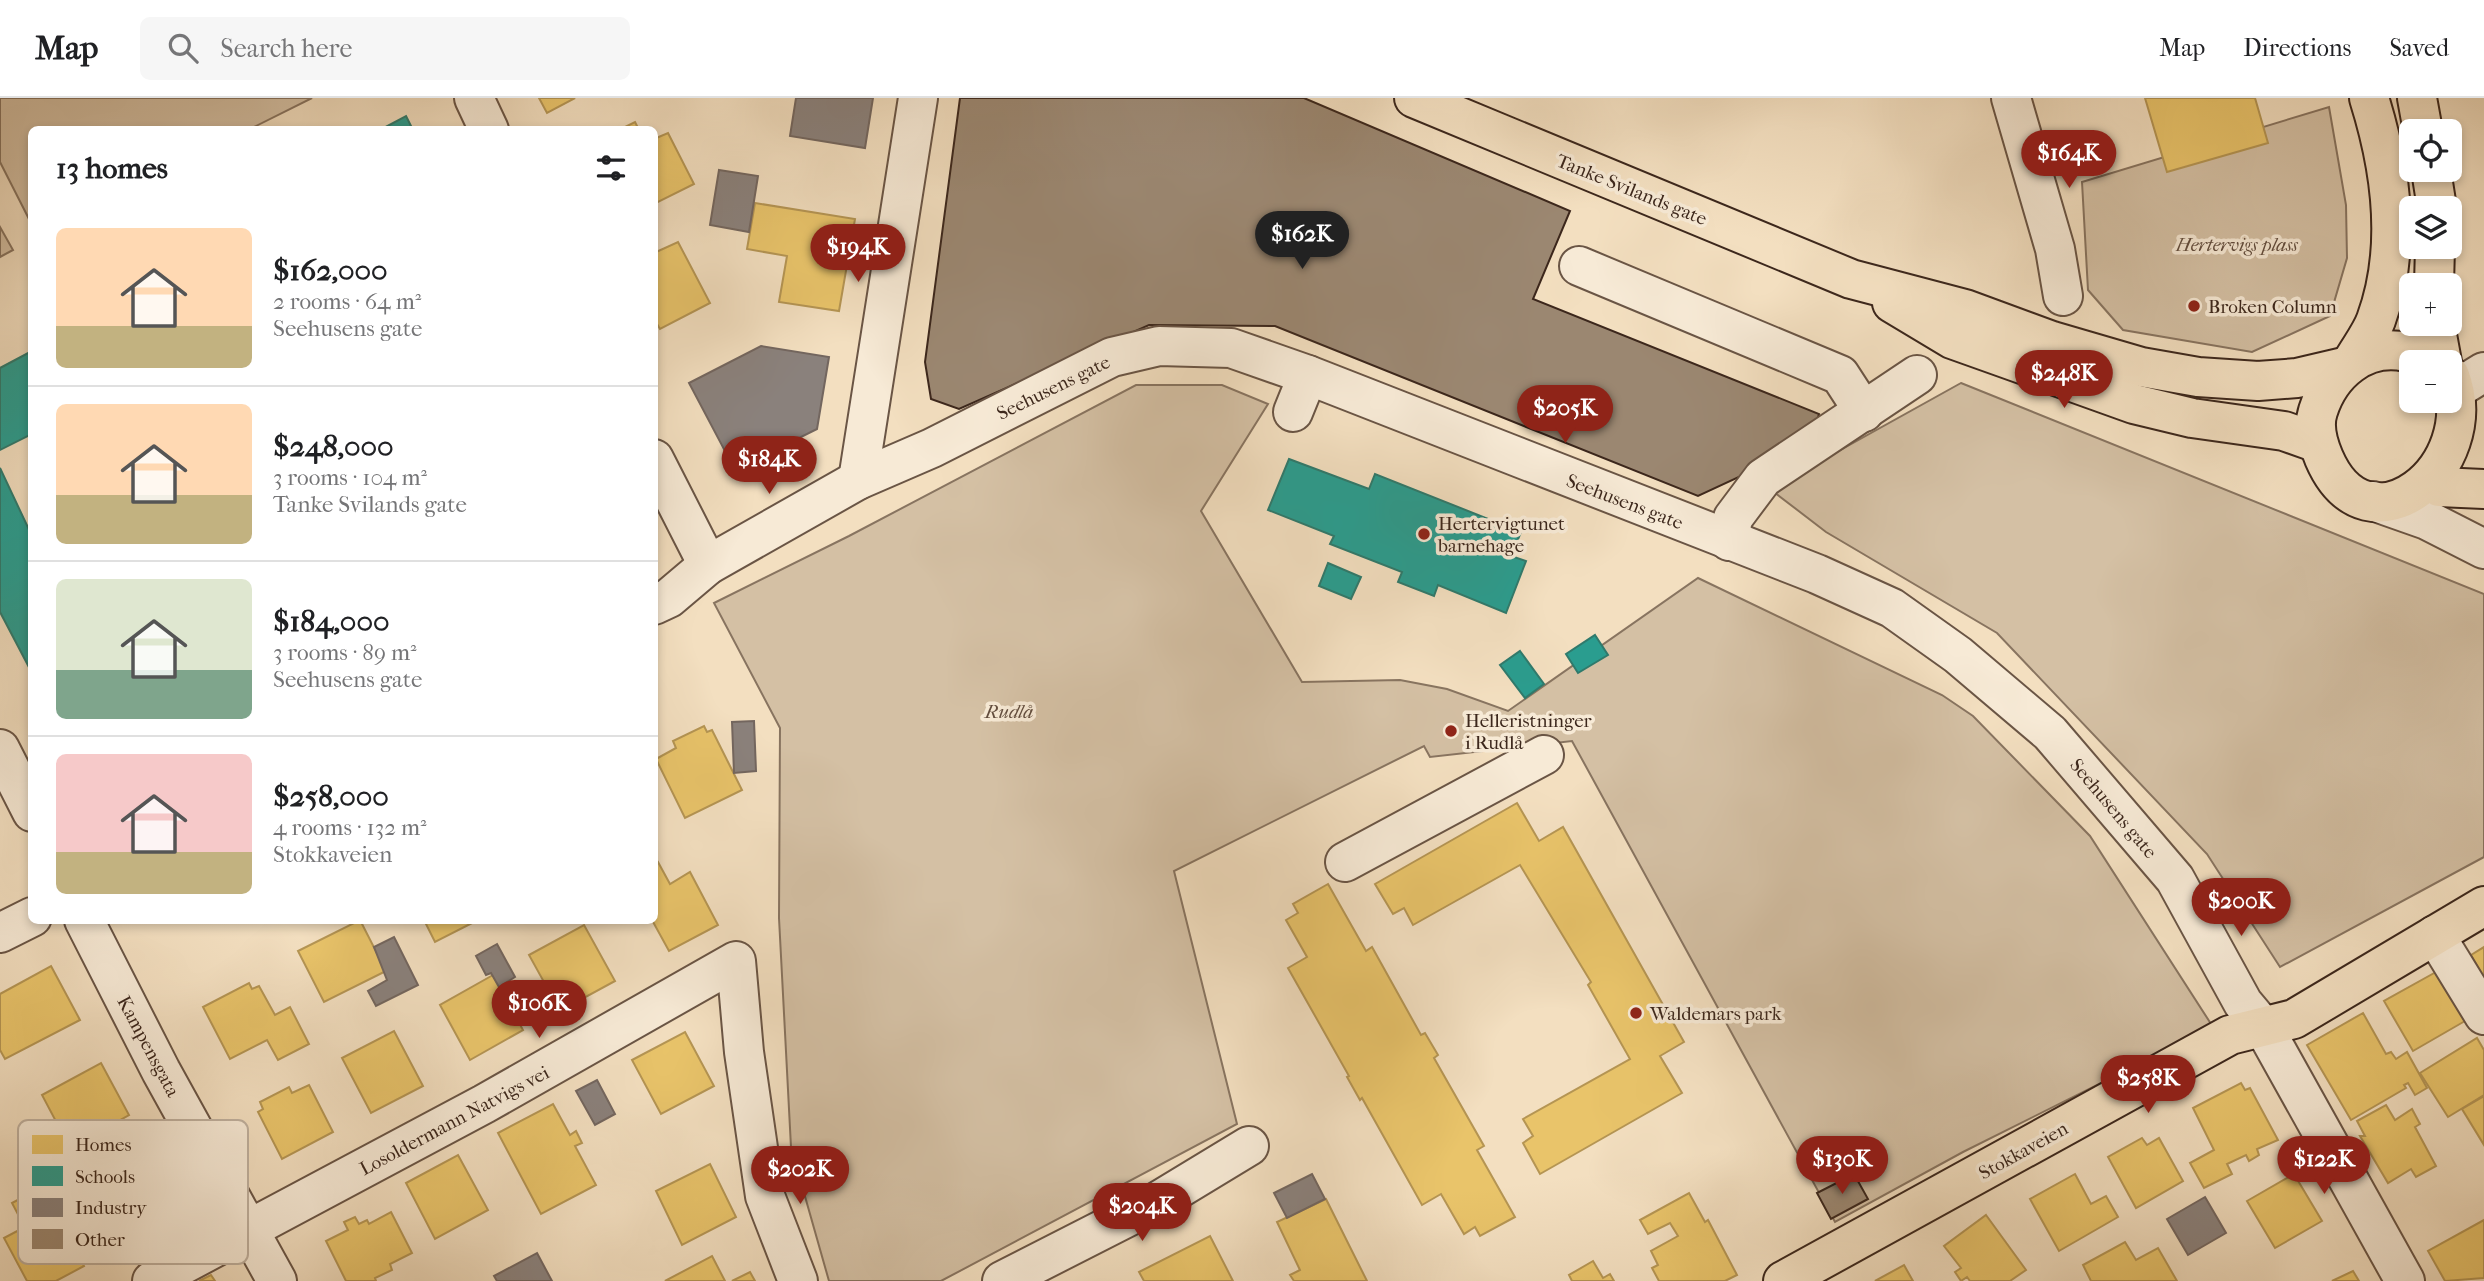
<!DOCTYPE html>
<meta charset="utf-8">
<style>
body{margin:0;font-family:"IM FELL French Canon",serif;background:#f6f6f6;color:#202124;height:100vh;display:flex;flex-direction:column;font-size:26px;white-space:nowrap}
*{box-sizing:border-box;margin:0}
p{font-size:23px;color:#757577}
.icon{flex:none;width:38px;height:38px;fill:none;stroke:currentColor;stroke-width:2;stroke-linecap:round;stroke-linejoin:round}
.map{position:relative;flex:1;overflow:hidden}
.details{position:absolute;left:28px;top:28px;width:630px;height:798px;display:flex;flex-direction:column;background:#fff;border-radius:10px;box-shadow:0 4px 10px #0003}
.details>*{flex:none}
.fabs{position:absolute;left:2399px;top:21px;display:grid;gap:14px}
.fabs a{display:grid;place-items:center;width:63px;height:63px;border-radius:10px;background:#fff;box-shadow:0 4px 10px #0003;font-size:35px}
.price{position:absolute;translate:-50% -60px;padding:0 16px;border-radius:24px;background:#8f2418;color:#fff;font-size:23px;line-height:46px;filter:drop-shadow(0 2px 4px #0008)}
.price::after{content:'';position:absolute;left:50%;top:42px;width:21px;height:16px;margin-left:-10px;background:inherit;clip-path:polygon(0 0,100% 0,50% 100%)}
.price.active{background:#222;color:#fff}
ul{padding:0;list-style:none}
li{display:flex;align-items:center;gap:21px;height:175px;padding:0 28px}
li+li{border-top:2px solid #e0e0e0}
li span{display:grid;place-items:center;flex:none;width:196px;height:140px;border-radius:10px;color:#555}
li>.icon{margin-inline-start:auto}
span .icon{width:84px;height:84px;fill:#fffc;stroke-width:1}
li b{font-size:30px}
h2{display:flex;justify-content:space-between;align-items:center;height:84px;padding:0 28px;font-size:30px}
header{display:flex;align-items:center;gap:42px;box-sizing:border-box;height:98px;padding:0 35px;background:#fff;border-bottom:2px solid #e0e0e0}
header strong{font-size:33px}
nav{display:flex;gap:38px;margin-inline-start:auto;font-size:24px}
.search{width:490px;height:63px;background:#f6f6f6;display:flex;align-items:center;gap:18px;box-sizing:border-box;padding:0 24px;border-radius:10px;color:#757577;font-size:26px}
.map>svg:first-child{display:block}
.park{fill:#d4c0a4;stroke:#887460;stroke-width:2}
.homes{fill:#e9c46a;stroke:#b59553;stroke-width:2}
.schools{fill:#2a9d8f;stroke:#2f7a6c;stroke-width:2}
.industry{fill:#8a817c;stroke:#73665f;stroke-width:2}
.building{fill:#9b8771;stroke:#3c271c;stroke-width:2}
.lines{fill:none;stroke-linecap:round;stroke-linejoin:round}
.minor-casing{stroke:#6a5545;stroke-width:42}
.major-casing{stroke:#3c271c;stroke-width:42}
.minor{stroke:#f7ead6;stroke-width:38}
.major{stroke:#f3dfc0;stroke-width:38}
.poi-dot{fill:#8f2418;stroke:#f7ead6;stroke-width:2.5}
.labels{text-anchor:middle;stroke-width:7;stroke-linejoin:round;paint-order:stroke}
.street-label{font-size:19px;fill:#3c271c;stroke:#f7ead6}
.park-label{font-size:19px;font-style:italic;fill:#624d3e;stroke:#f7ead6}
.poi-label{font-size:19px;fill:#3c271c;stroke:#f7ead6;text-anchor:start}
.key{fill:#f7ead6;stroke:#bfb09e;stroke-width:2}
.key-label{font-size:19px;fill:#3c271c}
</style>
<header>
<strong>Map</strong>
<div class="search"><svg class="icon" aria-label="search" viewBox="0 0 24 24"><circle cx="10" cy="10" r="6"/><path d="M15 15l6 6"/></svg>Search here</div>
<nav><a>Map</a><a>Directions</a><a>Saved</a></nav>
</header>
<div class="map">
<svg width="2484" height="1183" viewBox="0 0 2484 1183">
<rect width="100%" height="100%" fill="#f3dfc0"/>
<filter id="stains"><feTurbulence type="fractalNoise" baseFrequency=".00286" numOctaves="4"/><feColorMatrix values="0 0 0 0 .2 0 0 0 0 .09 0 0 0 0 .02 0 0 0 .5 -.17"/></filter>
<radialGradient id="worn" r=".72"><stop offset=".6" stop-color="#630" stop-opacity="0"/><stop offset="1" stop-color="#630" stop-opacity=".3"/></radialGradient>
<g class="park">
<polygon points="0,0 312,0 250,31 32,32 31,125 0,64"/>
<polygon points="2329,9 2346,107 2347,160 2330,218 2252,254 2123,232 2088,192 2082,84"/>
<polygon points="0,129 13,152 0,159"/>
<polygon points="1961,285 2484,496 2484,759 2280,869 2207,756 1997,535 1826,434 1770,391"/>
<polygon points="1136,287 1222,287 1268,306 1201,413 1302,584 1400,582 1447,591 1508,613 1698,480 1942,597 1973,618 2090,738 2213,929 1963,1054 1835,1124 1572,643 1430,659 1424,648 1174,773 1237,1026 941,1183 829,1183 791,1049 779,820 780,630 714,505 849,438"/>
</g>
<g class="homes">
<polygon points="539,0 575,0 547,15"/>
<polygon points="2145,0 2255,0 2268,45 2167,74"/>
<polygon points="635,24 639,32 619,32"/>
<polygon points="668,35 694,86 654,106 654,41"/>
<polygon points="755,105 855,121 839,213 779,204 787,158 747,151"/>
<polygon points="678,144 710,205 660,231 654,221 654,155"/>
<polygon points="704,628 707,634 712,632 742,692 685,720 656,661 676,650 673,643"/>
<polygon points="1517,705 1539,743 1563,729 1684,944 1660,958 1682,995 1540,1076 1523,1045 1533,1038 1523,1021 1630,961 1588,887 1591,884 1520,767 1413,827 1404,810 1393,816 1375,786"/>
<polygon points="658,764 670,786 690,774 718,827 669,853 652,822 654,767"/>
<polygon points="1328,786 1366,853 1372,849 1421,937 1425,935 1438,957 1434,960 1484,1048 1477,1052 1515,1119 1480,1138 1475,1129 1464,1136 1441,1096 1422,1107 1362,1000 1360,1002 1347,979 1349,978 1288,870 1307,859 1286,822 1298,815 1293,806"/>
<polygon points="360,822 386,873 324,904 298,853"/>
<polygon points="424,822 478,822 435,844"/>
<polygon points="584,827 615,883 560,913 529,857"/>
<polygon points="2484,849 2484,880 2471,857"/>
<polygon points="51,868 80,922 5,961 0,952 0,896"/>
<polygon points="2436,874 2465,923 2413,953 2384,903"/>
<polygon points="493,877 523,932 470,962 440,907"/>
<polygon points="249,885 252,891 259,888 275,917 290,909 309,946 278,962 267,942 230,961 203,909"/>
<polygon points="2363,915 2386,956 2391,954 2396,961 2407,954 2427,990 2415,997 2408,985 2404,987 2406,990 2351,1022 2307,947"/>
<polygon points="394,933 423,988 371,1015 342,960"/>
<polygon points="685,934 714,988 661,1016 632,962"/>
<polygon points="2477,940 2484,952 2484,997 2448,1019 2420,975"/>
<polygon points="101,965 129,1017 70,1050 42,997"/>
<polygon points="2241,985 2245,992 2250,990 2278,1042 2257,1051 2259,1057 2249,1063 2246,1057 2227,1066 2232,1076 2204,1090 2190,1065 2214,1052 2193,1010"/>
<polygon points="309,987 333,1034 282,1061 258,1014 263,1011 260,1004 289,989 292,995"/>
<polygon points="2484,998 2484,1047 2462,1011"/>
<polygon points="553,1006 570,1037 576,1033 582,1045 575,1048 596,1087 541,1116 498,1035"/>
<polygon points="2386,1007 2395,1022 2412,1011 2420,1026 2415,1029 2436,1068 2416,1079 2411,1071 2388,1085 2360,1038 2365,1038 2357,1023"/>
<polygon points="2142,1040 2147,1047 2159,1040 2183,1083 2136,1110 2108,1059"/>
<polygon points="458,1057 488,1112 435,1141 406,1085"/>
<polygon points="710,1066 736,1119 682,1147 656,1093"/>
<polygon points="2075,1076 2091,1106 2106,1098 2118,1119 2059,1153 2030,1101"/>
<polygon points="2294,1076 2322,1123 2275,1150 2247,1103"/>
<polygon points="61,1079 82,1119 63,1129 84,1168 56,1183 27,1183 4,1140 44,1119 43,1115 23,1126 12,1105"/>
<polygon points="1689,1095 1705,1124 1708,1122 1737,1177 1725,1183 1659,1183 1652,1170 1658,1167 1651,1153 1678,1138 1670,1125 1648,1136 1640,1122"/>
<polygon points="1326,1101 1367,1183 1294,1183 1290,1177 1300,1172 1277,1124"/>
<polygon points="391,1114 412,1155 390,1166 392,1172 375,1180 376,1183 346,1183 326,1143 348,1132 344,1124 355,1119 359,1126 367,1122 369,1126"/>
<polygon points="1986,1117 2026,1172 2010,1183 1970,1183 1967,1179 1961,1183 1955,1174 1961,1170 1944,1148"/>
<polygon points="2484,1122 2484,1180 2445,1183 2428,1153"/>
<polygon points="1210,1138 1233,1183 1144,1183 1139,1174"/>
<polygon points="2125,1144 2136,1162 2158,1150 2177,1183 2091,1183 2083,1167"/>
<polygon points="712,1158 725,1183 665,1183"/>
<polygon points="1593,1163 1603,1180 1610,1176 1614,1183 1572,1183 1569,1177"/>
<polygon points="1904,1167 1913,1183 1875,1183"/>
<polygon points="2353,1173 2359,1183 2332,1183"/>
<polygon points="750,1174 755,1183 732,1183"/>
<polygon points="211,1177 215,1183 199,1183"/>
</g>
<g class="schools">
<polygon points="406,18 413,32 380,32"/>
<polygon points="32,253 32,336 0,352 0,270"/>
<polygon points="1289,361 1369,391 1375,376 1521,434 1511,458 1526,463 1506,515 1438,487 1434,498 1398,484 1402,474 1330,446 1334,438 1268,412"/>
<polygon points="0,370 32,438 32,575 0,514"/>
<polygon points="1328,465 1361,479 1351,501 1319,488"/>
<polygon points="1595,537 1608,557 1578,575 1566,556"/>
<polygon points="1520,553 1544,586 1525,600 1500,567"/>
</g>
<g class="industry">
<polygon points="796,0 873,0 865,50 790,38"/>
<polygon points="719,72 758,78 749,134 710,127"/>
<polygon points="761,248 829,259 817,331 735,372 689,285"/>
<polygon points="754,623 756,673 734,675 732,624"/>
<polygon points="394,839 418,887 376,908 368,893 387,882 374,849"/>
<polygon points="497,846 515,879 499,889 491,875 486,877 476,858"/>
<polygon points="597,982 615,1016 595,1027 576,993"/>
<polygon points="1312,1076 1325,1101 1287,1120 1274,1095"/>
<polygon points="2205,1099 2226,1135 2188,1157 2167,1121"/>
<polygon points="537,1155 552,1183 497,1183 494,1178"/>
</g>
<g class="building">
<polygon points="960,0 1304,0 1570,113 1533,201 1819,316 1810,346 1698,398 1275,228 1149,227 959,311 931,301 925,264"/>
<polygon points="1854,1076 1868,1101 1831,1121 1817,1095"/>
</g>
<g class="lines">
<defs>
<g id="minor">
<polyline points="474,0 489,32"/>
<polyline points="2011,0 2055,151 2063,198"/>
<polyline points="1579,168 1840,277 1864,314"/>
<polyline points="2458,290 2484,274"/>
<polyline points="1293,314 1308,277"/>
<polyline points="654,361 708,467"/>
<polyline points="858,382 918,0"/>
<polyline points="2373,403 2427,422 2484,451"/>
<polyline points="1729,443 1733,420 1763,380 1917,277"/>
<polyline points="654,507 669,500 708,467 858,382 932,350 1112,259 1159,248 1231,250 1308,277 1817,476 1892,510 1958,557 2050,635 2175,781 2243,905 2264,930 2405,1183"/>
<polyline points="0,651 32,714"/>
<polyline points="1345,764 1544,657"/>
<polyline points="84,822 161,973 277,1183"/>
<polyline points="0,835 32,819"/>
<polyline points="2435,837 2484,917"/>
<polyline points="152,1183 484,1006 736,863 744,954 765,1098 798,1183"/>
<polyline points="1002,1183 1155,1105 1249,1048"/>
</g>
<g id="major">
<polyline points="1414,0 1851,181 1965,211 2052,243 2141,269 2198,279 2258,283 2297,280 2344,269"/>
<polyline points="2417,0 2423,33"/>
<polyline points="2431,72 2437,110"/>
<polyline points="2434,187 2435,149"/>
<polyline points="1892,205 1952,241 2134,306 2192,320 2284,333 2318,345"/>
<polyline points="2435,226 2442,264"/>
<path d="M2352 264C2360 250 2371 236 2376 222 2402 151 2391 70 2369 0"/>
<path d="M2431 264C2423 261 2414 255 2406 254 2364 245 2330 275 2318 313 2313 328 2318 346 2324 360 2368 462 2484 369 2450 278"/>
<polyline points="2439,389 2484,391"/>
<polyline points="1783,1183 2230,937 2294,921 2484,808"/>
</g>
</defs>
<use href="#minor" class="minor-casing"/>
<use href="#major" class="major-casing"/>
<use href="#minor" class="minor"/>
<use href="#major" class="major"/>
</g>
<g class="poi-dot">
<circle cx="2194" cy="208" r="7"/>
<circle cx="1424" cy="436" r="7"/>
<circle cx="1451" cy="633" r="7"/>
<circle cx="1636" cy="915" r="7"/>
</g>
<g class="labels">
<g class="street-label">
<text transform="translate(1632 91) rotate(22)" y="7">Tanke Svilands gate</text>
<text transform="translate(1053 289) rotate(-26)" y="7">Seehusens gate</text>
<text transform="translate(1625 403) rotate(21)" y="7">Seehusens gate</text>
<text transform="translate(2114 710) rotate(50)" y="7">Seehusens gate</text>
<text transform="translate(149 948) rotate(62)" y="7">Kampensgata</text>
<text transform="translate(454 1022) rotate(-28)" y="7">Losoldermann Natvigs vei</text>
<text transform="translate(2023 1052) rotate(-29)" y="7">Stokkaveien</text>
</g>
<g class="park-label">
<text x="2237" y="153">Hertervigs plass</text>
<text x="1009" y="620">Rudlå</text>
</g>
<g class="poi-label">
<text x="2208" y="215">Broken Column</text>
<text x="1438" y="432">Hertervigtunet<tspan x="1438" dy="22">barnehage</tspan></text>
<text x="1465" y="629">Helleristninger<tspan x="1465" dy="22">i Rudlå</tspan></text>
<text x="1650" y="922">Waldemars park</text>
</g>
</g>
<rect x="18" y="1022" width="230" height="144" rx="10" class="key"/>
<rect x="32" y="1037" width="31" height="19" fill="#e9c46a"/>
<rect x="32" y="1068" width="31" height="20" fill="#2a9d8f"/>
<rect x="32" y="1100" width="31" height="19" fill="#8a817c"/>
<rect x="32" y="1131" width="31" height="20" fill="#9b8771"/>
<g class="key-label">
<text x="75" y="1053">Homes</text>
<text x="75" y="1085">Schools</text>
<text x="75" y="1116">Industry</text>
<text x="75" y="1148">Other</text>
</g>
<rect width="100%" height="100%" filter="url(#stains)"/>
<rect width="100%" height="100%" fill="url(#worn)"/>
</svg>
<div class="fabs">
<a><svg class="icon" aria-label="locate" viewBox="0 0 24 24"><circle cx="12" cy="12" r="6"/><path d="M12 2v4M12 18v4M2 12h4M18 12h4"/></svg></a>
<a><svg class="icon" aria-label="layers" viewBox="0 0 24 24"><path d="M12 4l9 5-9 5-9-5zM3 14l9 5 9-5"/></svg></a>
<a>+</a>
<a>−</a>
</div>
<b class="price" style="left:2069px;top:92px">$164K</b>
<b class="price active" style="left:1302px;top:173px">$162K</b>
<b class="price" style="left:858px;top:186px">$194K</b>
<b class="price" style="left:2064px;top:312px">$248K</b>
<b class="price" style="left:1565px;top:347px">$205K</b>
<b class="price" style="left:769px;top:398px">$184K</b>
<b class="price" style="left:2241px;top:840px">$200K</b>
<b class="price" style="left:539px;top:942px">$106K</b>
<b class="price" style="left:2148px;top:1017px">$258K</b>
<b class="price" style="left:1842px;top:1098px">$130K</b>
<b class="price" style="left:2324px;top:1098px">$122K</b>
<b class="price" style="left:800px;top:1108px">$202K</b>
<b class="price" style="left:1142px;top:1145px">$204K</b>
<section class="details">
<h2>13 homes<svg class="icon" aria-label="filters" viewBox="0 0 24 24"><path d="M4 7h16M4 17h16"/><circle cx="9" cy="7" r="2"/><circle cx="15" cy="17" r="2"/></svg></h2>
<ul>
<li><span style="background:linear-gradient(#ffd9b3 70%,#c2b280 0)"><svg class="icon" aria-label="home" viewBox="0 0 24 24"><path d="M3 11l9-7 9 7M6 9v11h12V9"/></svg></span><div><b>$162,000</b><p>2 rooms · 64 m²</p><p>Seehusens gate</p></div></li>
<li><span style="background:linear-gradient(#ffd9b3 65%,#c2b280 0)"><svg class="icon" aria-label="home" viewBox="0 0 24 24"><path d="M3 11l9-7 9 7M6 9v11h12V9"/></svg></span><div><b>$248,000</b><p>3 rooms · 104 m²</p><p>Tanke Svilands gate</p></div></li>
<li><span style="background:linear-gradient(#dfe7d0 65%,#7fa58c 0)"><svg class="icon" aria-label="home" viewBox="0 0 24 24"><path d="M3 11l9-7 9 7M6 9v11h12V9"/></svg></span><div><b>$184,000</b><p>3 rooms · 89 m²</p><p>Seehusens gate</p></div></li>
<li><span style="background:linear-gradient(#f6c9c9 70%,#c2b280 0)"><svg class="icon" aria-label="home" viewBox="0 0 24 24"><path d="M3 11l9-7 9 7M6 9v11h12V9"/></svg></span><div><b>$258,000</b><p>4 rooms · 132 m²</p><p>Stokkaveien</p></div></li>
</ul>
</section>
</div>
